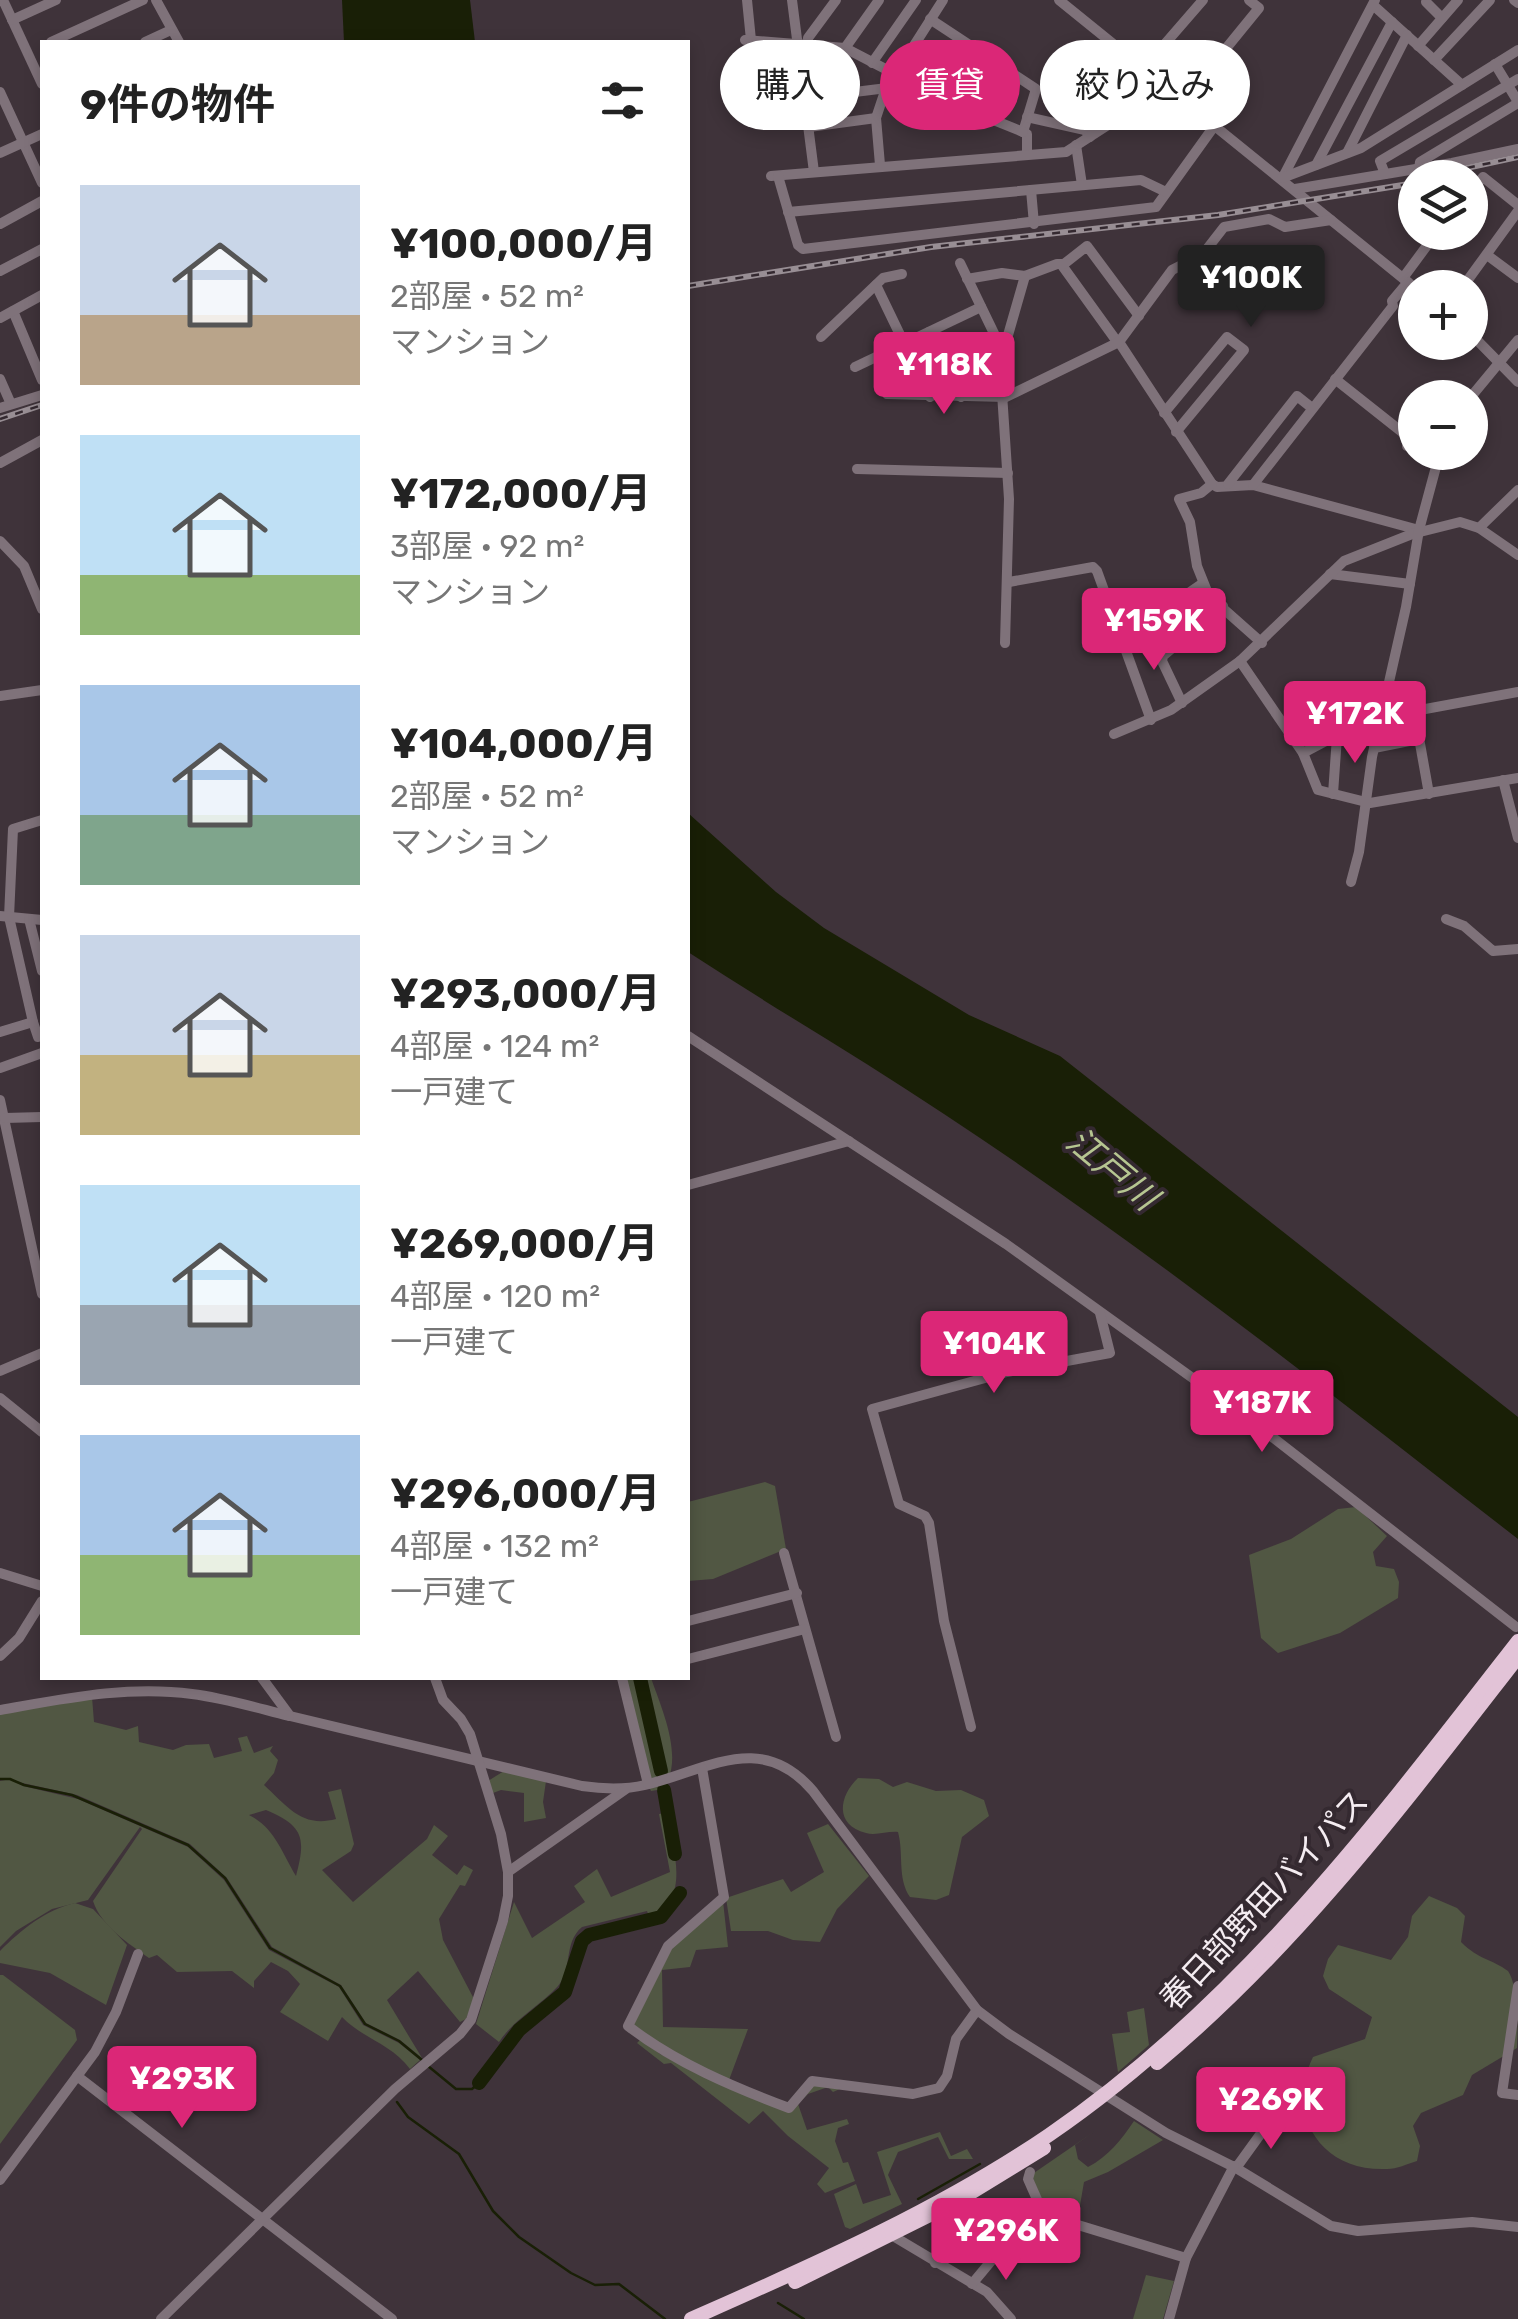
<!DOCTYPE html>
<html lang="ja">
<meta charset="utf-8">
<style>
body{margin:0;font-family:Rubik,"Noto Sans JP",sans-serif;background:#f6f6f6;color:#222;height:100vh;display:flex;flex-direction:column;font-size:38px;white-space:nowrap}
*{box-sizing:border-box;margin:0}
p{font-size:32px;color:#767676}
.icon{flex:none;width:55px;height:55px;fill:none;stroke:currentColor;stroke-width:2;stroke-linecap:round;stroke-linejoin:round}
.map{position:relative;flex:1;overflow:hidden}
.side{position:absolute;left:40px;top:40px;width:650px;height:1640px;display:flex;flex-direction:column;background:#fff;border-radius:0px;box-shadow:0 5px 15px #0003}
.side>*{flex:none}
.banner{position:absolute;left:720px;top:40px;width:648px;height:90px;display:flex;gap:20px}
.buttons{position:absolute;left:1398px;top:160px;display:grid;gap:20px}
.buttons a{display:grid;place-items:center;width:90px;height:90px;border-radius:50%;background:#fff;box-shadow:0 5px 15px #0003;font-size:50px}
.price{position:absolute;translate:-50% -85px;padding:0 22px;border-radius:10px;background:#db2777;color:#fff;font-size:32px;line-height:65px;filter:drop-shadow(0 2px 5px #0008)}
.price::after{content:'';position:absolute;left:50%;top:60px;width:30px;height:22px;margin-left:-15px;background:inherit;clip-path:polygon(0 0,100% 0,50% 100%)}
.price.on{background:#222;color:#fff}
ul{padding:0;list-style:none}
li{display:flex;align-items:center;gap:30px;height:250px;padding:0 40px}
li span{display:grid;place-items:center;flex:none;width:280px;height:200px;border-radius:0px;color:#555}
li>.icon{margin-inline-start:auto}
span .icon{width:120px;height:120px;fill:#fffc;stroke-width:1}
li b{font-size:42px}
h2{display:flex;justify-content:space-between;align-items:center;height:120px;padding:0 40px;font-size:42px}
.chip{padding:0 35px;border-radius:45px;background:#fff;box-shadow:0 5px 15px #0003;font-size:35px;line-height:90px}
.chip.on{background:#db2777;color:#fff}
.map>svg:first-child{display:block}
.green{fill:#515743;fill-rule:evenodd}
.water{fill:#191f06}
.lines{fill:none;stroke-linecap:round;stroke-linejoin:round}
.stream{stroke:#191f06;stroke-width:2.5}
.river{stroke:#191f06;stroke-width:14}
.minor{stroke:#7f727a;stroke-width:10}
.highway{stroke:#e2c3d7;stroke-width:14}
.rail-casing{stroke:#988e94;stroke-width:6}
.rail{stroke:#342930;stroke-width:2.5;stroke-dasharray:8;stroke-linecap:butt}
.labels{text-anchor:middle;stroke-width:8;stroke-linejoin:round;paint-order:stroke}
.street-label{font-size:32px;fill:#f4ecf1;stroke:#342930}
.water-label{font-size:35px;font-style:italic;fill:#b6c691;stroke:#342930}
</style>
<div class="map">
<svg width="1518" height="2319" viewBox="0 0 1518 2319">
<rect width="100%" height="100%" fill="#3f333a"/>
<g class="green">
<polygon points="765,1482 775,1486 786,1549 713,1579 688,1581 688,1502"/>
<polygon points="1356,1507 1387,1536 1373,1552 1376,1566 1394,1569 1399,1582 1398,1598 1340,1633 1278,1653 1261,1638 1249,1555 1291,1539 1338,1509"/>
<path d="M623 1678H651C662 1710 685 1759 663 1789L651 1791 641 1769Z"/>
<path d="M92 1697 94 1722 126 1730 138 1726 139 1742 173 1750 186 1745 209 1744 214 1758 242 1751 238 1738 247 1736 254 1753 273 1746 270 1751 278 1760 274 1773 264 1785C288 1807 302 1828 336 1819L328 1792 341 1789 354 1844 351 1851 322 1870 353 1902 427 1839 434 1825 448 1836 432 1855 457 1875 464 1865 473 1870 465 1886 460 1885 439 1919 443 1940 474 1999 466 2019 460 2022 418 1971 387 2000 422 2058 400 2040 366 2023 341 1985 272 1947 227 1878 190 1844 77 1795 0 1778V1713ZM266 1810C304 1826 306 1838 296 1876 282 1853 275 1828 249 1815Z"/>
<polygon points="504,1771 546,1781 543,1802 546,1818 524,1822 524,1793 501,1790 493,1793 488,1781"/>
<path d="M858 1778 879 1779 893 1787 907 1782 936 1791 961 1790 984 1800 989 1816 962 1837 949 1895 936 1900 910 1897C897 1878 904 1854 898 1832 888 1831 875 1836 866 1833 834 1825 839 1796 858 1778Z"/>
<path d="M11 1779 23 1786 78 1799 188 1847 224 1880 269 1950 339 1987 363 2025 399 2043 420 2060 410 2069C392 2044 363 2039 342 2017L328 2041 280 2012 300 1984 288 1971 271 1962 254 1981V1988L232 1971 177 1972 157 1955 149 1958C128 1943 101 1926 93 1901L142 1829 140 1827 88 1900 52 1909 16 1931 0 1947V1781Z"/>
<path d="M666 1813C673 1849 692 1898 650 1919L647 1911 582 1927C563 1943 573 1969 558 1986 539 2007 515 2018 499 2042L476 2024 514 1902 532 1938 585 1902 574 1886 597 1869 611 1897 670 1872 659 1814Z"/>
<polygon points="828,1824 869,1876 837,1909 820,1942 793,1940 768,1931 731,1931 726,1898 783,1879 791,1892 824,1872 807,1833"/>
<path d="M1429 1896 1457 1908 1465 1916 1461 1942C1479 1960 1492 1959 1508 1971 1518 1985 1518 2027 1517 2048L1472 2075 1463 2095 1421 2113 1413 2126 1420 2146 1417 2161C1407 2164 1397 2169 1387 2169 1321 2172 1285 2115 1313 2057L1365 2039 1372 2017 1329 1989 1323 1976 1328 1959 1338 1945 1391 1960 1408 1937 1412 1916Z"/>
<polygon points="723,1901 728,1947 696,1950 690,1967 662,1970 663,2027 748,2029 729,2080 662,2049 632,2025 671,1945"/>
<path d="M75 1903 93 1909 127 1945 106 2005 50 1973 0 1963V1951C21 1930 45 1910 75 1903Z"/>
<polygon points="0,1975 3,1975 75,2030 77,2040 0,2144"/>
<polygon points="1144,2008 1149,2045 1118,2072 1112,2034 1130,2032 1127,2012"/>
<polygon points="641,2039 660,2054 739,2092 790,2110 811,2085 842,2088 833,2092 828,2087 808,2094 798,2104 807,2130 847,2119 849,2124 838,2128 835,2141 843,2163 848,2162 855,2181 825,2193 817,2184 829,2168 788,2136 763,2111 749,2124 671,2063 664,2064 637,2043"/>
<path d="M1134 2121 1163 2140 1108 2172 1084 2182 1077 2223 1052 2221 1031 2175 1095 2131 1075 2145 1078 2159 1088 2167C1109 2156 1121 2140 1134 2121Z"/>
<polygon points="940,2132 951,2156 967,2149 973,2159 949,2159 938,2137 898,2152 888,2175 902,2204 850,2229 845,2227 834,2194 856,2184 863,2204 891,2195 877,2152"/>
<polygon points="1146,2275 1174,2281 1163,2319 1133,2319"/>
</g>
<g class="water">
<polygon points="342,0 470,0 475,42 344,42"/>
<path d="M688 813 776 892 824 928 969 1015 1060 1056 1518 1417V1539C1330 1393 1143 1245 944 1114 860 1058 772 1007 688 952Z"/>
</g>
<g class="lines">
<g class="stream">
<polyline points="0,1779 10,1779 24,1785 72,1795 188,1845 225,1878 270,1948 340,1986 365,2024 399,2041 422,2060"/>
<polyline points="428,2066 456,2089 472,2089 479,2083"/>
<polyline points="397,2102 408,2117 459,2154 493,2211 519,2237 571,2273 595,2285 619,2284 665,2319"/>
<polyline points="918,2199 980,2164"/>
<polyline points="778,2303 804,2319"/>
</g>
<g class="river">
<polyline points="640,1678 661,1771"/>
<polyline points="664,1790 675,1854"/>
<polyline points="479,2083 519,2030 565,1992 582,1941 589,1935 661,1917 680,1893"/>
</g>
<g class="minor">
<polyline points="3,0 42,84"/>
<polyline points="156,0 179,42"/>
<polyline points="747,0 751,40"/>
<polyline points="792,0 814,172"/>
<polyline points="1059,0 1415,288"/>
<polyline points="1514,0 1518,3"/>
<polyline points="1426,2 1442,18"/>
<polyline points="1373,5 1462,85"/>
<polyline points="930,19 1036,89 1023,132 1027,134 1027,154"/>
<polyline points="12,20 56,0"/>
<polyline points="745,40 845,48 949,102 1023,132"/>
<polyline points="51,42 143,0"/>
<polyline points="145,42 171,30"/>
<polyline points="807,44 808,38 836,0"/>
<polyline points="1418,46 1458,0"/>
<polyline points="845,48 879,0"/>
<polyline points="1434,60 1490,0"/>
<polyline points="872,63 916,0"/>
<polyline points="1495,64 1518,102"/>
<polyline points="1144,68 1203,0"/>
<polyline points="0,92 42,183"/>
<polyline points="1184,100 1259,8 1249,0"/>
<polyline points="758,104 887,88"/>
<polyline points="1027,117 1085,130 1090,137"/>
<polyline points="809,127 876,118"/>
<polyline points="1076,145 1082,185"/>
<polyline points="0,153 42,134"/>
<polyline points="1347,153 1407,35"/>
<polyline points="880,165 876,118 885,91 943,0"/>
<polyline points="1316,165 1392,22"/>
<polyline points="1419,169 1420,162 1518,103"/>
<polyline points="1385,174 1380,161 1518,79"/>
<polyline points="771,176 1066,152 1125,114 1161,82"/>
<polyline points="778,176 798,245 803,249 1156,207 1215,125"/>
<polyline points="1283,177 1375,0"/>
<polyline points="1282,178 1361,148 1518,50"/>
<polyline points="1295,189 1452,163 1518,149"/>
<polyline points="1031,190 1034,224"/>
<polyline points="1470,192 1483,177 1518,205"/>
<polyline points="788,212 1141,180 1166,192"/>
<polyline points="0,224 42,201"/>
<polyline points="1487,255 1518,278"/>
<polyline points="960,263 1003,352"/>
<polyline points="1061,264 1118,343"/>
<polyline points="0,271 42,249"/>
<polyline points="1403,278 1437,232"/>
<polyline points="967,279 1002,273 1025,276 1057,264 1064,264 1087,246 1139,316"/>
<polyline points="876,285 930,397"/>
<polyline points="1462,288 1518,211"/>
<polyline points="13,311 42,380"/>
<polyline points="0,318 42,295"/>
<polyline points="929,332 961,397"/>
<polyline points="1470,333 1518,382"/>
<polyline points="821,337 883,278 902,274"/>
<polyline points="1119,342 1212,484 1217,487 1253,485 1419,530"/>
<polyline points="855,367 981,307"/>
<polyline points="0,379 11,404"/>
<polyline points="1335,379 1407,436 1407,446 1415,448"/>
<polyline points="887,394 1006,397 1119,342 1172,270 1203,254 1224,227 1269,219 1285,227 1331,220"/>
<polyline points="1470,398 1518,340"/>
<polyline points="0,408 42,395"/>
<polyline points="1164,413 1227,337 1244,350 1176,432"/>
<polyline points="0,463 42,440"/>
<polyline points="857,469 1008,473"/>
<polyline points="1212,484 1201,493 1179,499 1190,522 1197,566 1209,596 1262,643"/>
<polyline points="1228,484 1297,396 1312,408"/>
<polyline points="1253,485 1393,306 1392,301 1408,282"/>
<polyline points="1479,528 1518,490"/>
<polyline points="0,541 24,566 42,609"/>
<polyline points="1330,574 1410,584"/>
<polyline points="1009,582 1093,567 1097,571 1151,720"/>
<polyline points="1120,640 1203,583"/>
<polyline points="1005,643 1009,499 1000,363 1025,276"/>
<polyline points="1240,661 1303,753 1318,790 1370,803 1518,778"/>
<polyline points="0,696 42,690"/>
<polyline points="1182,703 1162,661 1163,656 1223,606"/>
<polyline points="1414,710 1429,794"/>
<polyline points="1382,717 1518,692"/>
<polyline points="1114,734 1171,710 1240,661 1344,561 1412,534 1460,522 1479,528 1518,555"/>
<polyline points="1374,748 1419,739"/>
<polyline points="1303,753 1337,735"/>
<polyline points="1503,780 1518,838"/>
<polyline points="1333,794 1338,722 1379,725"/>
<polyline points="42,820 13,829 9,917 33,1022 38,1037 42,1036"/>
<polyline points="1351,882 1359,852 1372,757 1406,607 1419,530 1440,452"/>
<polyline points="0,916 42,920"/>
<polyline points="29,919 42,971"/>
<polyline points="1446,919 1464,926 1493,951 1518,949"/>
<polyline points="0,1032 33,1022"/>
<polyline points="688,1036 1006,1244 1244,1415 1516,1627"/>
<polyline points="0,1068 42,1053"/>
<polyline points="0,1100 42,1294"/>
<polyline points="5,1118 42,1117"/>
<polyline points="688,1185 849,1141"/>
<polyline points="0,1371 42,1353"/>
<polyline points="0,1398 42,1432"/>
<polyline points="784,1553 836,1737"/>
<polyline points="0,1573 42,1586"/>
<polyline points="688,1621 797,1593"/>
<polyline points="0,1656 19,1638 42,1601"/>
<polyline points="688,1659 805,1629"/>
<path d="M262 1678 290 1716 582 1786C603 1789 624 1790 645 1785 708 1770 761 1730 813 1791L977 2010 1009 2034 1166 2133 1236 2168 1331 2226 1358 2231 1472 2222 1518 2227"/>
<polyline points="622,1678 648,1784"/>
<path d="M0 1710C63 1699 127 1685 192 1694 225 1698 257 1708 289 1716"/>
<polyline points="971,1727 944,1621 929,1523 925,1516 899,1504 872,1409 1007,1372 1110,1353 1100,1313"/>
<path d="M702 1768 724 1897 668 1946 628 2026C676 2063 733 2087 789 2108L812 2081 913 2094 939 2088 947 2076 956 2039 977 2010"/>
<polyline points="508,1872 626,1789"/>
<polyline points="1518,1986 1502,2093 1518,2095"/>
<polyline points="77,2076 392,2319"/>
<polyline points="1236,2168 1262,2132 1282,2116"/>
<polyline points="1030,2172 1028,2179 1047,2222"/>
<polyline points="0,2180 95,2052 116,2012 138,1954"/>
<polyline points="1078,2225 1186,2258"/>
<polyline points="893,2236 987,2292 1011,2319"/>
<polyline points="935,2263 974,2218 1010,2239"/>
<polyline points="972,2284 1031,2213 1042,2209"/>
<polyline points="161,2319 395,2089 460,2034 471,2020 503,1921 508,1896 508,1872 501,1834 470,1734 461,1719 443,1700 435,1678"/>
<polyline points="1169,2319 1186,2258 1234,2166"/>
</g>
<g class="highway">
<path d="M1157 2063C1297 1947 1407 1800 1518 1657"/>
<polyline points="795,2282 956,2202 1044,2148"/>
<path d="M691 2319C813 2265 939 2210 1049 2135 1239 2005 1378 1821 1518 1641"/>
</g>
<defs>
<g id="rail">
<polyline points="1420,178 1518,157"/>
<polyline points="688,286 931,247 1218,215 1415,183"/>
<polyline points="0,419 42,405"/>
</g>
</defs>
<use href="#rail" class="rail-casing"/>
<use href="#rail" class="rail"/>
</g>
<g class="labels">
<g class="street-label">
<text transform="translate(1264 1900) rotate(-47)" y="11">春日部野田バイパス</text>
</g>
<g class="water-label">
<text transform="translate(1112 1169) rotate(40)" y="12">江戸川</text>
</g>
</g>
</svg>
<div class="buttons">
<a><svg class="icon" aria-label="layers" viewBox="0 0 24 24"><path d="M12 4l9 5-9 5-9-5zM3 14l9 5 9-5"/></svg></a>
<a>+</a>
<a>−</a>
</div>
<b class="price on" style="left:1251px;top:330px">¥100K</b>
<b class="price" style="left:944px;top:417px">¥118K</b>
<b class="price" style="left:1154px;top:673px">¥159K</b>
<b class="price" style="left:1355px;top:766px">¥172K</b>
<b class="price" style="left:994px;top:1396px">¥104K</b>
<b class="price" style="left:1262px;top:1455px">¥187K</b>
<b class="price" style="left:182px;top:2131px">¥293K</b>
<b class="price" style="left:1271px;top:2152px">¥269K</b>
<b class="price" style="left:1006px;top:2283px">¥296K</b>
<div class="banner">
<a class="chip">購入</a>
<a class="chip on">賃貸</a>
<a class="chip">絞り込み</a>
</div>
<section class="side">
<h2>9件の物件<svg class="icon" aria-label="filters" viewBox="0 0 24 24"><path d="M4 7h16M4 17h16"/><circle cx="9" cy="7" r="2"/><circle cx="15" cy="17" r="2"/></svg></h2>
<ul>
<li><span style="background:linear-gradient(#c9d6e8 65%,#b9a48a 0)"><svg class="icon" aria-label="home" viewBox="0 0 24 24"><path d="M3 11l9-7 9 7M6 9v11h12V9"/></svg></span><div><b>¥100,000/月</b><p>2部屋 · 52 m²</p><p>マンション</p></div></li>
<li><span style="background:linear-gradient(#bfe0f5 70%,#8fb573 0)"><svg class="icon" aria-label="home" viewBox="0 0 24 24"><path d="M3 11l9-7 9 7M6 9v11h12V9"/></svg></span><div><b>¥172,000/月</b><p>3部屋 · 92 m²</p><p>マンション</p></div></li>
<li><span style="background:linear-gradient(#a9c7e8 65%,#7fa58c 0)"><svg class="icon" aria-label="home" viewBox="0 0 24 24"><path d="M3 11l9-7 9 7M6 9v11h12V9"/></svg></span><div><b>¥104,000/月</b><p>2部屋 · 52 m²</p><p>マンション</p></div></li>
<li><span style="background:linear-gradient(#c9d6e8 60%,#c2b280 0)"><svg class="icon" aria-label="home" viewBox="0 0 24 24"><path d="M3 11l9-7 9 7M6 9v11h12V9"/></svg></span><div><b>¥293,000/月</b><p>4部屋 · 124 m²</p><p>一戸建て</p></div></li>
<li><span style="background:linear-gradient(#bfe0f5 60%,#9aa5b1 0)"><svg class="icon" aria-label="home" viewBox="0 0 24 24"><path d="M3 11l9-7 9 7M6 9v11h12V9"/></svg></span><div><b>¥269,000/月</b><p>4部屋 · 120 m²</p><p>一戸建て</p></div></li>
<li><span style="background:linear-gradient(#a9c7e8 60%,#8fb573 0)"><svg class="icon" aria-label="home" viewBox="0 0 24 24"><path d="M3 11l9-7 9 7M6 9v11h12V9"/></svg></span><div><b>¥296,000/月</b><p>4部屋 · 132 m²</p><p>一戸建て</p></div></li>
</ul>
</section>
</div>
